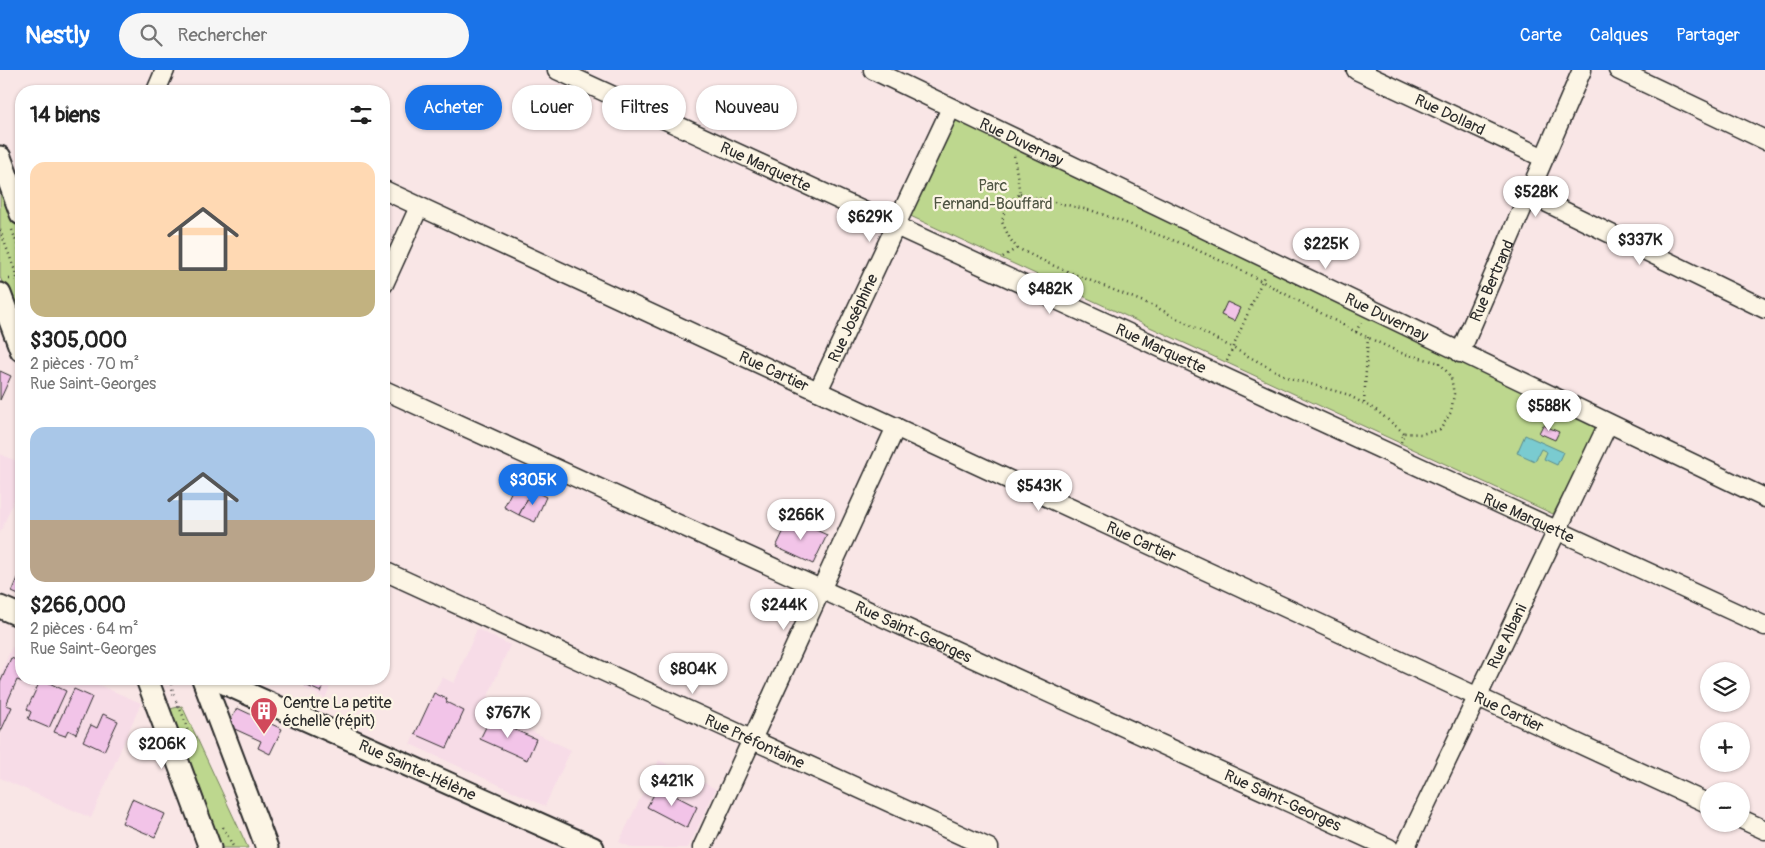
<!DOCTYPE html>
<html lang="fr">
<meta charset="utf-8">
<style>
body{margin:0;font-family:Pangolin,sans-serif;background:#f6f6f6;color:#222;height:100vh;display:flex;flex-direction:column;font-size:19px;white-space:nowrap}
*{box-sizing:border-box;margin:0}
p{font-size:16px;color:#767676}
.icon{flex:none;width:28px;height:28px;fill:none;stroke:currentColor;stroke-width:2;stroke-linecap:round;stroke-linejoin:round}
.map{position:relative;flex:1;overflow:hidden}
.side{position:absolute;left:15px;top:15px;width:375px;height:600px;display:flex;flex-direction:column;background:#fff;border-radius:20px;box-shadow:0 1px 4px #0004}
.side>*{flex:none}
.top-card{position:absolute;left:405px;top:15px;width:475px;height:45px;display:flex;gap:10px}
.fabs{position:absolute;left:1700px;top:592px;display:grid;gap:10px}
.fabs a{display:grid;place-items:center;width:50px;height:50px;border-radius:50%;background:#fff;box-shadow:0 1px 4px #0004;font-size:25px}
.price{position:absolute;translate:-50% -42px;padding:0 11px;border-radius:18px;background:#fff;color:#222;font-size:16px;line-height:32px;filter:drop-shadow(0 1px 2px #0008)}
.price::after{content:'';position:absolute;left:50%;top:30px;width:15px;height:11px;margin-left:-8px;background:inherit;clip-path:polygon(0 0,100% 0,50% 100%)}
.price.on{background:#1a73e8;color:#fff}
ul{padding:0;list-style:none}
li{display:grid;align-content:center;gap:10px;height:265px;padding:0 15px}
li span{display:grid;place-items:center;height:155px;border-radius:15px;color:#555}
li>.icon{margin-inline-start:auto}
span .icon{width:90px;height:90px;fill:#fffc;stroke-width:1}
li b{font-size:21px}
h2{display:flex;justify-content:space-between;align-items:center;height:60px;padding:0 15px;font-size:21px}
.tag{padding:0 18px;border-radius:22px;background:#fff;box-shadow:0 1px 4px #0004;font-size:18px;line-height:45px}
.tag.on{background:#1a73e8;color:#fff}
header{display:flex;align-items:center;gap:30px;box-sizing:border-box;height:70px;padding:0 25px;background:#1a73e8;color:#fff}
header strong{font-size:24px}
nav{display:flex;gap:28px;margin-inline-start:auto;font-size:18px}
.search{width:350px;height:45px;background:#f6f6f6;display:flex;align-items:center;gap:12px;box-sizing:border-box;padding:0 18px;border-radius:28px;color:#767676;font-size:19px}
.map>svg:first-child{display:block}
.built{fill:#f7dce7}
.green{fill:#bdd78e;stroke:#74815c}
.water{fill:#7acbd0;stroke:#5a8b8e}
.building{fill:#f2c4e8;stroke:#2b2b2b}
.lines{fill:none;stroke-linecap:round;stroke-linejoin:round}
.minor-casing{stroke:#2b2b2b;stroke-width:21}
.tertiary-casing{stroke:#2b2b2b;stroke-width:25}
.path{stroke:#2b2b2b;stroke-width:2.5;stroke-dasharray:1 4;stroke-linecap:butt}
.minor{stroke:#fcf5e5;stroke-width:18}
.tertiary{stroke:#fcf5e5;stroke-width:21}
.labels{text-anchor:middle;stroke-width:4.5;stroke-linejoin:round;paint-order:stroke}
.street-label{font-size:16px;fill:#2b2b2b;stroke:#fcf5e5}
.park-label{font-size:16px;fill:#505644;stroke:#fcf5e5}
.poi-label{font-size:16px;fill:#2b2b2b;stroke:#fcf5e5;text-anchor:start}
</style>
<header>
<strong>Nestly</strong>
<div class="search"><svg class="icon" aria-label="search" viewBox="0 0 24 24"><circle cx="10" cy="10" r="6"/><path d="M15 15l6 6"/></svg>Rechercher</div>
<nav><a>Carte</a><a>Calques</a><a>Partager</a></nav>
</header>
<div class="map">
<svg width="1765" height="778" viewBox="0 0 1765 778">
<rect width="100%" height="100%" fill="#f9e6e6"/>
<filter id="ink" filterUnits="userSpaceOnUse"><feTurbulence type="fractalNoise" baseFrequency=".02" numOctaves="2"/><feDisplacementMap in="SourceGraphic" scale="10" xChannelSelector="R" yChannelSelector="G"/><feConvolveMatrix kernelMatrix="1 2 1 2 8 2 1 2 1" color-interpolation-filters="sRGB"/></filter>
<g filter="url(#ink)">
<g class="built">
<polygon points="0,384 21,393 21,414 0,463"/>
<polygon points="477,559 510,575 483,638 571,680 545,736 410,674 442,607 454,613"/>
<polygon points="12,577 21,581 21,609 85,609 141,633 91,748 0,708 0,605"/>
<polygon points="308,609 334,609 325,628 304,618"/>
<polygon points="659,690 716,719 688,778 633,778 619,772"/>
</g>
<g class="green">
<polygon points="953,45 1601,356 1553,444 904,143"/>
<polygon points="0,104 21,162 21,262 0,207"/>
<polygon points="182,636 248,778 221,778 170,639"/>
</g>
<polygon class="water" points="1525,365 1563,382 1557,395 1544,389 1547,382 1541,379 1535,391 1517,383"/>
<g class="building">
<polygon points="1227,232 1240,238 1234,251 1221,245"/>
<polygon points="0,301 11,306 0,330"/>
<polygon points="1543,355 1559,362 1555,370 1539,363"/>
<polygon points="516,412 532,420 519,445 504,437"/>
<polygon points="532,420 546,427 535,452 519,445"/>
<polygon points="790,448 827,465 813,494 776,477"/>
<polygon points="21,501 21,526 12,522"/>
<polygon points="11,588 21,592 21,609 24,609 23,612 17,610 6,635 12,637 0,663 0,613"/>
<polygon points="41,609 66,621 49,658 28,649 31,642 27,639"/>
<polygon points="308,609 327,609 321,622 305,615"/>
<polygon points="74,619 92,627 76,664 68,660 65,666 54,662"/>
<polygon points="434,623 447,629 446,632 464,641 447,678 415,664"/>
<polygon points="237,638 282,659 270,684 258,678 261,671 228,656"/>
<polygon points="103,644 118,651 104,681 83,671 91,655 97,658"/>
<polygon points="490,649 536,669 527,690 480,669"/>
<polygon points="658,717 697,737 687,758 647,737"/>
<polygon points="132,729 165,744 155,767 122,753"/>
</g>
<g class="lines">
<defs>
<g id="minor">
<path id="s1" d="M557 0 1765 556"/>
<path id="s2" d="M873 0 1765 428"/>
<path id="s3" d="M1356 0 1544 88"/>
<polyline points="1618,0 1765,70"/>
<polyline points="156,21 165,0"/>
<path id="s4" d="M384 120 1709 734"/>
<polyline points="1529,124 1765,239"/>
<polyline points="384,214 419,137"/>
<path id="s5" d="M1460 283 1582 0"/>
<path id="s6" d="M384 320 1389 778"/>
<path id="s7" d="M818 321 951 38"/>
<path id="s8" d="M384 501 989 778"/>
<polyline points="1741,749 1765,760"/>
<polyline points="702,778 896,357"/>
<path id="s9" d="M1405 778 1608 354"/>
</g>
<g id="tertiary">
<polyline points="0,87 21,144"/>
<polyline points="0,224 21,280"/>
<polyline points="0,537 21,546"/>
<polyline points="147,609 210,778"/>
<polyline points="203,609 267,778"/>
<path id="s10" d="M215 609 593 778"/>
</g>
</defs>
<use href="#minor" class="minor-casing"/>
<use href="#tertiary" class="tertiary-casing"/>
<g class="path">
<polyline points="1020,124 1093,141 1186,175 1239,199 1356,262 1361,252"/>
<polyline points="0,160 21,217"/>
<polyline points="12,160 21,185"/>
<polyline points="1017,178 1054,196 1156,237 1289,308 1346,324 1376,340 1404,363"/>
<polyline points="1003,187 1017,178 1010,169 1002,152 1006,134 1020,124 1014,85"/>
<polyline points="9,209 21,209"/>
<polyline points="1356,262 1401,283 1440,293"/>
<polyline points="1227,291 1265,204"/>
<polyline points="1364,333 1368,267"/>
<polyline points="1401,372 1404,363 1421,364 1440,360 1451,342 1454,324 1451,307 1440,293 1441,289"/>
<polyline points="170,609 174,626"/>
<polyline points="176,631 182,643 193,677"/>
<polyline points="223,757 234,778"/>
</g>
<use href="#minor" class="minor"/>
<use href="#tertiary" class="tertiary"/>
</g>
</g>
<defs>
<symbol id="building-pin" viewBox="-11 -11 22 30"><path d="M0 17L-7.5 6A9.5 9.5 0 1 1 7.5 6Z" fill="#d1495b" stroke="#fcf5e5"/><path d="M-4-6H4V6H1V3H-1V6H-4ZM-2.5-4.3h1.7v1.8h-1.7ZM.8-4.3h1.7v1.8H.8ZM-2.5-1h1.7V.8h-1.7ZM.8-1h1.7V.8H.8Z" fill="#fff"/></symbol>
</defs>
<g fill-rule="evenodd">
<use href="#building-pin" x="248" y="625" width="32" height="43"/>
</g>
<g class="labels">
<g class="street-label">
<text dy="6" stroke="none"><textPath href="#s3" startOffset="104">Rue Dollard</textPath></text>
<text dy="6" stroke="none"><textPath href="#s2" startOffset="165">Rue Duvernay</textPath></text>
<text dy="6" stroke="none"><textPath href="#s1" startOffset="230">Rue Marquette</textPath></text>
<text dy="6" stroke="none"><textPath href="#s5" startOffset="79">Rue Bertrand</textPath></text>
<text dy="6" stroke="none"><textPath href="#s7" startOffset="81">Rue Joséphine</textPath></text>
<text dy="6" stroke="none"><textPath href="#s2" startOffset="570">Rue Duvernay</textPath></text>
<text dy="6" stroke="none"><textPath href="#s1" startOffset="665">Rue Marquette</textPath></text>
<text dy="6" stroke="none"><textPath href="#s4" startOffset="430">Rue Cartier</textPath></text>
<text dy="6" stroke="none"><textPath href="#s1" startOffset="1070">Rue Marquette</textPath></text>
<text dy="6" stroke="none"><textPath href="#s4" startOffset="835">Rue Cartier</textPath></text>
<text dy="6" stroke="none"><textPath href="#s6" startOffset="582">Rue Saint-Georges</textPath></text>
<text dy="6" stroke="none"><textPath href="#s9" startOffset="235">Rue Albani</textPath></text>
<text dy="6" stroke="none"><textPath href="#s4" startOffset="1240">Rue Cartier</textPath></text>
<text dy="6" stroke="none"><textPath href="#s8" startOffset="408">Rue Préfontaine</textPath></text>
<text dy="6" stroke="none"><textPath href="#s10" startOffset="222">Rue Sainte-Hélène</textPath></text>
<text dy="6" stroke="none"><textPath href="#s6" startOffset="988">Rue Saint-Georges</textPath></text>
</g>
<g class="park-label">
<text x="993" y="121">Parc<tspan x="993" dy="18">Fernand-Bouffard</tspan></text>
</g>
<g class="poi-label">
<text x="283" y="638">Centre La petite<tspan x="283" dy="18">échelle (répit)</tspan></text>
</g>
</g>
</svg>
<div class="fabs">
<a><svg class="icon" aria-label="layers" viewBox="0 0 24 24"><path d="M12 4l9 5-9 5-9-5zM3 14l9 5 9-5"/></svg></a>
<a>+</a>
<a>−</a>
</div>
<b class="price" style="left:1536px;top:148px">$528K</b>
<b class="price" style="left:870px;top:173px">$629K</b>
<b class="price" style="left:1640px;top:196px">$337K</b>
<b class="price" style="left:1326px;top:200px">$225K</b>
<b class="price" style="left:1050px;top:245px">$482K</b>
<b class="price" style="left:1549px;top:362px">$588K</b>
<b class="price on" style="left:533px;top:436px">$305K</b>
<b class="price" style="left:1039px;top:442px">$543K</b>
<b class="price" style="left:801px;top:471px">$266K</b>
<b class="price" style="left:784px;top:561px">$244K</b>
<b class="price" style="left:693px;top:625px">$804K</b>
<b class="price" style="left:508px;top:669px">$767K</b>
<b class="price" style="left:162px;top:700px">$206K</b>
<b class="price" style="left:672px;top:737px">$421K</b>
<div class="top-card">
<a class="tag on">Acheter</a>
<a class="tag">Louer</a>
<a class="tag">Filtres</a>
<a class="tag">Nouveau</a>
</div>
<section class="side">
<h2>14 biens<svg class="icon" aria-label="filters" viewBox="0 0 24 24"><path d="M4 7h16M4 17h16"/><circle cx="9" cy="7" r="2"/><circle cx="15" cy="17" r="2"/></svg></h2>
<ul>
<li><span style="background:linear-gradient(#ffd9b3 70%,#c2b280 0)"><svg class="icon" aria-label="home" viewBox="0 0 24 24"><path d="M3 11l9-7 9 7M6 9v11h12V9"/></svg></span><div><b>$305,000</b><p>2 pièces · 70 m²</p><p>Rue Saint-Georges</p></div></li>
<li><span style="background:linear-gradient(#a9c7e8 60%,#b9a48a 0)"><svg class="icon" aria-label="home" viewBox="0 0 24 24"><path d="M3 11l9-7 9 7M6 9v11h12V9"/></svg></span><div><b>$266,000</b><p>2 pièces · 64 m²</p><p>Rue Saint-Georges</p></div></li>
</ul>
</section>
</div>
